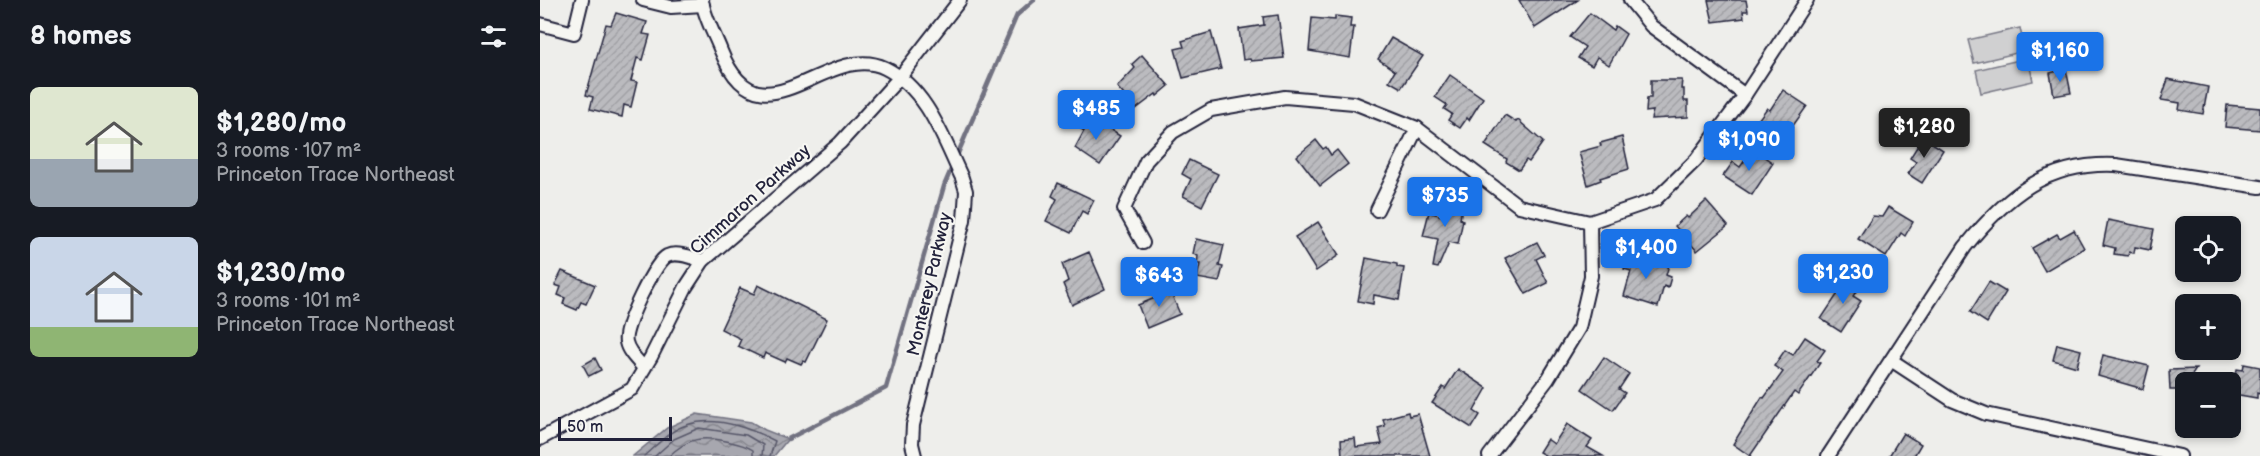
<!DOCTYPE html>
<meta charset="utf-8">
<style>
body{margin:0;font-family:"Balsamiq Sans",sans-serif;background:#20242c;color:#f1f3f6;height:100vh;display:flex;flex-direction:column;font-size:22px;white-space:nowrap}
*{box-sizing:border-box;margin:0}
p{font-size:20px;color:#9ea1a6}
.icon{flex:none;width:33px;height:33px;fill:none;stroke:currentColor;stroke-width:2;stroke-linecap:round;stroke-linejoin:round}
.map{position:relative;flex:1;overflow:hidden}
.drawer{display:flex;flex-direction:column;background:#171b24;width:540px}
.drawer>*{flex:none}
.controls{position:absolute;left:1635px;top:216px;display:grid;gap:12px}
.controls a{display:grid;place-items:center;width:66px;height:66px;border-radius:9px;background:#171b24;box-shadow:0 3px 9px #0003;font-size:30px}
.scale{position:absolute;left:18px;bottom:15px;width:114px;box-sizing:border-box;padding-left:6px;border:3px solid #22223b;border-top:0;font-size:16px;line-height:21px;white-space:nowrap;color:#22223b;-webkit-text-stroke:4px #f6f6f2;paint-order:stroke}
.price{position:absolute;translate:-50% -51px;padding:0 14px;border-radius:6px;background:#1a73e8;color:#fff;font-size:20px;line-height:39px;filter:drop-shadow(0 2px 3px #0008)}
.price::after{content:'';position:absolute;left:50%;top:36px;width:18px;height:14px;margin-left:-9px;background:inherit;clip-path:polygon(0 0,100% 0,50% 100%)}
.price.current{background:#222;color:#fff}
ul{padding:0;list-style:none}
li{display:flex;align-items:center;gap:18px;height:150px;padding:0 30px}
li span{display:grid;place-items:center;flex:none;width:168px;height:120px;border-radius:9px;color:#555}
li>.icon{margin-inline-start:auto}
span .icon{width:72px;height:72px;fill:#fffc;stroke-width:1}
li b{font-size:26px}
h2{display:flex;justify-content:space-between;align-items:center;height:72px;padding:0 30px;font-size:26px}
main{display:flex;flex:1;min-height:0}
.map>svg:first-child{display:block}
.green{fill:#d0d0d1;stroke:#797986;stroke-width:1.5}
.water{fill:url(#water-waves);stroke:#727281;stroke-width:1.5}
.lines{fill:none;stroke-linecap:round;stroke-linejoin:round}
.shore{stroke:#575769;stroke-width:1.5}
.stream{stroke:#727281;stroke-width:4.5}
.building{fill:url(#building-hatch);stroke:#22223b;stroke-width:1.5}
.minor-casing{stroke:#22223b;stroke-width:16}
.minor{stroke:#f6f6f2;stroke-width:12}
.labels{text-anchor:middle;stroke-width:4.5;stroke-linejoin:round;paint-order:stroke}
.street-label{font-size:18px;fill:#22223b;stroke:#f6f6f2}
</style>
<main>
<section class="drawer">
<h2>8 homes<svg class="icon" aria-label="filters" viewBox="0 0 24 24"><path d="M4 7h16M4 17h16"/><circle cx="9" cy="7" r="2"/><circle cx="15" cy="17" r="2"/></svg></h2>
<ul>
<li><span style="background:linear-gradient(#dfe7d0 60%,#9aa5b1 0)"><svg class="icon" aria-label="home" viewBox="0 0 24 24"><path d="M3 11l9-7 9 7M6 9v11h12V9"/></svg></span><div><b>$1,280/mo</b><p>3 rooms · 107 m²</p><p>Princeton Trace Northeast</p></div></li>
<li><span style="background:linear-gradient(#c9d6e8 75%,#8fb573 0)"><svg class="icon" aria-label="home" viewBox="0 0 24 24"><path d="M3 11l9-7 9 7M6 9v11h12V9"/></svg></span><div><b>$1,230/mo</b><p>3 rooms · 101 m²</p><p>Princeton Trace Northeast</p></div></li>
</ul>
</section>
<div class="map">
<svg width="1720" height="456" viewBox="0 0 1720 456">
<defs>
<pattern id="water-waves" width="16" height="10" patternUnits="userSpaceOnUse" patternTransform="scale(1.5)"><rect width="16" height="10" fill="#a7a7af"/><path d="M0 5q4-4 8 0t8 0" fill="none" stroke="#888890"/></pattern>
<pattern id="building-hatch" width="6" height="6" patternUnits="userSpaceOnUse" patternTransform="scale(1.5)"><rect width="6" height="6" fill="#bbbbbf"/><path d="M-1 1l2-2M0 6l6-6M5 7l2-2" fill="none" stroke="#a0a0a5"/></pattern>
</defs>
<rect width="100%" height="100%" fill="#eeeeeb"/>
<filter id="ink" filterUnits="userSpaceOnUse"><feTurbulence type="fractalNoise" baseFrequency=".0167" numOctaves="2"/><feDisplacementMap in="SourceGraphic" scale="12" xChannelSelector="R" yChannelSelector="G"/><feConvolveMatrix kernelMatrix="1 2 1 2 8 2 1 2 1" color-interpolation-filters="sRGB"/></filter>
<g filter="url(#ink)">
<g class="green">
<polygon points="1480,28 1485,51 1434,63 1428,40"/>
<polygon points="1488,58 1493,81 1441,93 1436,70"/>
</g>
<polygon class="water" points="157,414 211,422 225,430 248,439 234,456 93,456 127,428"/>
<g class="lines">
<g class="shore">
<path d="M104 456C112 449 120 441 129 434 161 410 204 425 235 441L230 456"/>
<polyline points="115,456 134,439 159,428 206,435 223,445 222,456"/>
<path d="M129 456C148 438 161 436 186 441 196 443 204 444 213 450V456"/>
</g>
<polyline class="stream" points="248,439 346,388 404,186 477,15 494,0"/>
</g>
<g class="building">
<polygon points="979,0 1038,0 995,28"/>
<polygon points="1168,0 1206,0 1208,11 1203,11 1204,18 1173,22"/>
<polygon points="76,13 107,22 103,34 110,35 103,60 97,58 91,81 97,82 91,107 84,105 82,117 50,109 53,97 46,95 66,24 71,25"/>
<polygon points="1050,13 1073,30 1075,26 1086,34 1069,65 1057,57 1052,66 1038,58 1045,47 1030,37"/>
<polygon points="738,15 744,58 711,61 710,59 703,60 699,29 724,25 723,17"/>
<polygon points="795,16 811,18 810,27 814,27 810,58 769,51 772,18 795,20"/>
<polygon points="671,32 681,69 643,78 635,49 644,47 642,41"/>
<polygon points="851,38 883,56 861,88 849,81 855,71 838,59"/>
<polygon points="602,55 629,86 617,96 616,94 596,109 577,87 595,68 592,64"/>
<polygon points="1526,69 1531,93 1514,96 1510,73"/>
<polygon points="910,75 943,98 929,120 927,118 920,128 908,120 912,114 904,109 907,105 895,97"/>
<polygon points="1628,79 1668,87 1663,114 1639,110 1640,103 1621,100"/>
<polygon points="1111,80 1142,80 1141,89 1144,89 1144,101 1148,101 1148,117 1111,119 1113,111 1106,112 1107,98 1111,98"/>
<polygon points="1243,90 1267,106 1245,137 1218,120 1227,108 1230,110"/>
<polygon points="1687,105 1720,108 1720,130 1685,127"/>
<polygon points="965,115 976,122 978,120 1003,142 989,162 986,160 979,170 966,162 967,159 945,145"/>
<polygon points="549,116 580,136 560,165 535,148 544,131 541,129"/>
<polygon points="1082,137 1089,169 1060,178 1061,180 1048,185 1039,152 1061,146 1060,143"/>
<polygon points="1383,137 1403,150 1382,183 1368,174 1376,162 1370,158"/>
<polygon points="776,140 783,149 786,147 791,155 797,150 808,164 780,186 757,156"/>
<polygon points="1213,149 1233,163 1212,195 1183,176 1193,162 1200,167"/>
<polygon points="649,160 678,174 662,206 643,196 651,179 642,174"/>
<polygon points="518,183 554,200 547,214 542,211 531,233 506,221 517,199 512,196"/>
<polygon points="904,199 923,203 920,219 923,220 918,244 909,242 898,268 893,267 898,239 883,236 889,212 902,216"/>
<polygon points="1166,201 1188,226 1157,251 1135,226 1146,216 1148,218"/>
<polygon points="1348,207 1373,222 1365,236 1361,233 1346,257 1318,239 1333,216 1342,217"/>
<polygon points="1568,220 1614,229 1610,250 1595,247 1594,253 1589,252 1588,256 1574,254 1575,248 1563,245"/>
<polygon points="778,222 799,255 776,271 755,237"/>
<polygon points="1534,230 1544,248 1505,271 1492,248 1517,234 1520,238"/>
<polygon points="656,239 684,245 679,266 683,267 679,282 657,278 660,264 657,264 658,256 653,254"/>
<polygon points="997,242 1004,255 996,259 1008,283 986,294 965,258"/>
<polygon points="549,252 565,289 532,305 523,284 528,281 522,264"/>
<polygon points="1088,253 1129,265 1126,275 1131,277 1128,288 1124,286 1118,307 1084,296 1091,271 1084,269"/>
<polygon points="826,258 857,264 857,267 864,268 859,300 834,295 833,304 818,301"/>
<polygon points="22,271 55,285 46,304 41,302 37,310 23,304 25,298 18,295 21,287 15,285"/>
<polygon points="1305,276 1320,286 1313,296 1321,301 1301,332 1281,319 1299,292 1297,288"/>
<polygon points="1449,282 1466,292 1447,323 1430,312"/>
<polygon points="218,285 287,319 266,362 263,361 261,364 247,358 245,362 225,353 223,358 198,346 201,339 181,329 200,288 214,294"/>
<polygon points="628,286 640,314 607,328 598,305 615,298 614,292"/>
<polygon points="1265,337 1285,350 1277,361 1280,363 1258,395 1254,392 1210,456 1193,444 1222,397 1224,398 1243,372 1234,366 1245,350 1253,355"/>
<polygon points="1517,344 1541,350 1537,367 1513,360"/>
<polygon points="1563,355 1609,366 1603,389 1558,376"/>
<polygon points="1064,357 1089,374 1079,389 1085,393 1073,410 1042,389"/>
<polygon points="55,358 61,370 49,376 43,365"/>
<polygon points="1704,364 1720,367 1720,394 1717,393 1717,398 1693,394 1697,369 1703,370"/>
<polygon points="918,369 947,388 934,411 940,415 932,428 892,403 903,387 905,389"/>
<polygon points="1656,369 1642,390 1630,390 1629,370"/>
<polygon points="868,412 869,416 878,414 890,456 802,456 801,440 815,438 816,447 842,444 838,428 845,426 843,419"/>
<polygon points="1027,424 1052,440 1047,447 1063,456 1006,456 999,452 1007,439 1014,444"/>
<polygon points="1363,433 1381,444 1374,456 1349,456"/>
</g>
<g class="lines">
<defs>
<g id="minor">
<polyline points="103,0 131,7 163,5"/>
<path d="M162 0C164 17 175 35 181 51 220 149 287 40 345 68 387 89 403 138 422 178L426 191 424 220 373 425 372 444 375 456"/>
<polyline points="1090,0 1111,26 1205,95"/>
<polyline points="0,24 34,33 42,0"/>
<polyline points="837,210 877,128"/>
<polyline points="603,243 584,209 606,161 633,132 671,110 745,97 814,103 877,128 979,206 1050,222 1115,200 1156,160 1205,95 1267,0"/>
<polyline points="1351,360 1412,400 1446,414 1640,456"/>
<path d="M104 368C97 360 88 352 86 342 82 329 115 262 127 256 138 251 153 258 163 261"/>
<polyline points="0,439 92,389 111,357 146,287 163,261 300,143 360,77 420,0"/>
<polyline points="949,456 1008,379 1039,328 1051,276 1050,222"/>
<path d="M1288 456 1425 247C1467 195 1507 162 1576 165L1720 187"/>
</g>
</defs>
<use href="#minor" class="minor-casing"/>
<use href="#minor" class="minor"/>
</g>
</g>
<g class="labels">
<g class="street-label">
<text transform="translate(210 199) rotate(-42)" y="6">Cimmaron Parkway</text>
<text transform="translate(389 284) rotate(-77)" y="6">Monterey Parkway</text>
</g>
</g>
</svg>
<div class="controls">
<a><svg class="icon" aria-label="locate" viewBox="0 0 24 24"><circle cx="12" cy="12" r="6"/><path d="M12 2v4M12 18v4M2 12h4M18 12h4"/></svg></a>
<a>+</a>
<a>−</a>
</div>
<div class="scale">50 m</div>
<b class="price" style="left:1520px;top:83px">$1,160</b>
<b class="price" style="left:556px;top:141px">$485</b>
<b class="price current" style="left:1384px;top:159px">$1,280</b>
<b class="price" style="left:1209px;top:172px">$1,090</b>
<b class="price" style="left:905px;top:228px">$735</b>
<b class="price" style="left:1106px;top:280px">$1,400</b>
<b class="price" style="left:1303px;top:305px">$1,230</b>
<b class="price" style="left:619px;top:308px">$643</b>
</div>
</main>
